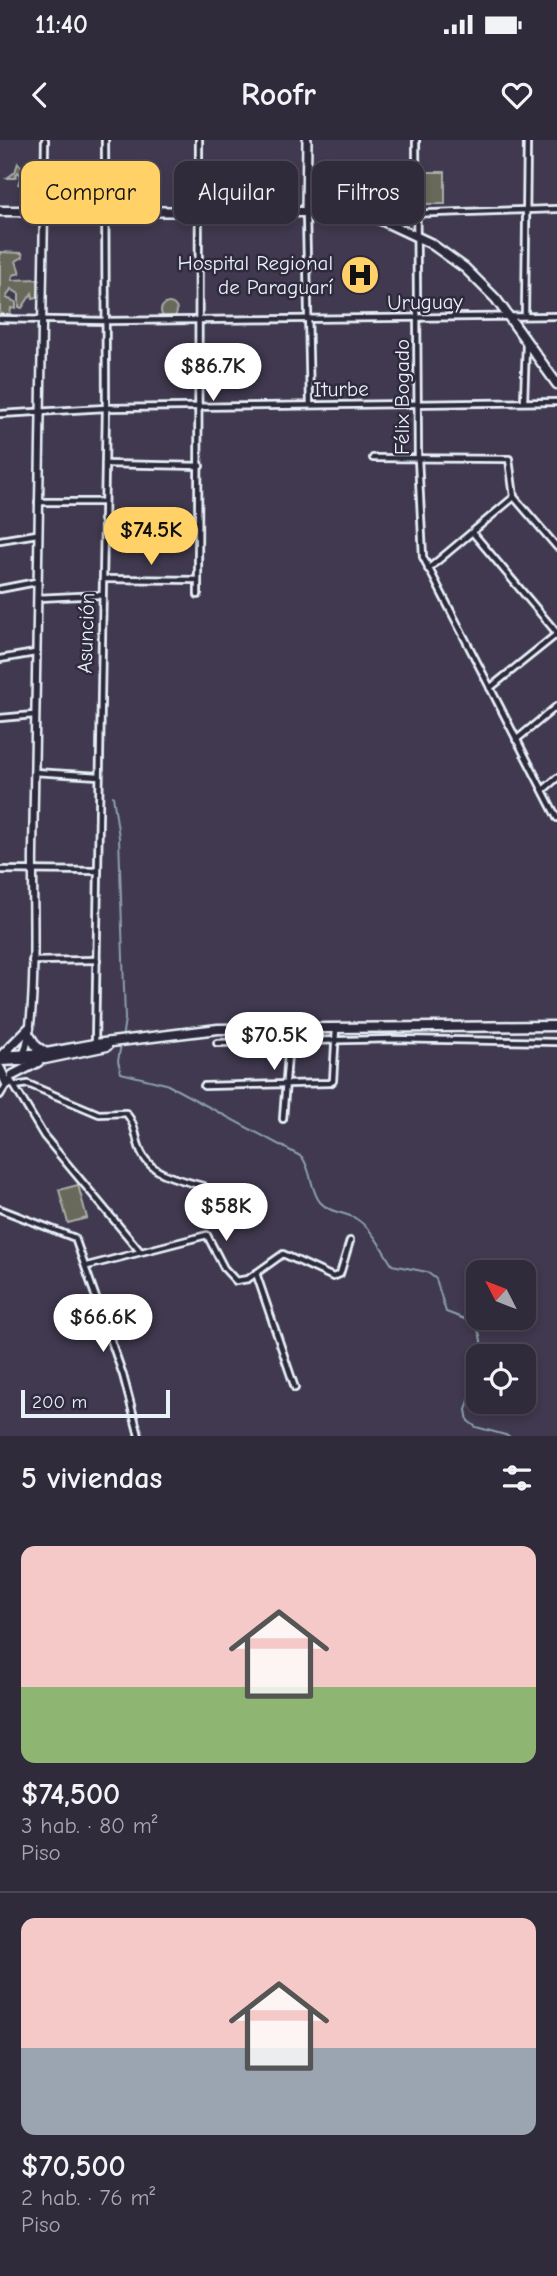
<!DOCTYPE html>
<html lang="es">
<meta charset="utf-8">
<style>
body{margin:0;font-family:"Comic Neue",sans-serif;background:#383342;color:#f1f3f6;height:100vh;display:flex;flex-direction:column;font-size:26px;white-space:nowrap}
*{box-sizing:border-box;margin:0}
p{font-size:23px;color:#a8a7af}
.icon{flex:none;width:38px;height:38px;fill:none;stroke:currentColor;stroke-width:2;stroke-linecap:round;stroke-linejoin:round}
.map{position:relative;height:1296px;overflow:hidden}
.panel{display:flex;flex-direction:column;background:#302b3b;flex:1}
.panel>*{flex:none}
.hud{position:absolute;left:21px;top:21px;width:516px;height:63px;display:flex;gap:14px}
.needle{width:46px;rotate:312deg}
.tools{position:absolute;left:466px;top:1120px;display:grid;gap:14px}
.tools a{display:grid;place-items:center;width:70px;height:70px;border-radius:14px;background:#302b3b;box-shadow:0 4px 10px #0003,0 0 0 2px #4b4755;font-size:35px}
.scale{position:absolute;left:21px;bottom:18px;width:149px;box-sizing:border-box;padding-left:7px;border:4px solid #e8f1f8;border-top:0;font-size:19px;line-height:24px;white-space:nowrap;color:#e8f1f8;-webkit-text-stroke:5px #2f2a3d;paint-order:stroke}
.price{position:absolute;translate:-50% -60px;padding:0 16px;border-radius:24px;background:#fff;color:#222;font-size:23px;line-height:46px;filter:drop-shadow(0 2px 4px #0008)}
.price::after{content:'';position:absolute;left:50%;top:42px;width:21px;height:16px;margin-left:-10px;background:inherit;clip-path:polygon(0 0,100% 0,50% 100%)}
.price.selected{background:#ffd166;color:#111}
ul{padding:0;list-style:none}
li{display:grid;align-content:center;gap:14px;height:371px;padding:0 21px}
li+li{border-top:2px solid #4b4755}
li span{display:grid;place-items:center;height:217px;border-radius:14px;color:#555}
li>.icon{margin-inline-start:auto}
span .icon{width:126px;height:126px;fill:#fffc;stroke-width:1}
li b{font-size:30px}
h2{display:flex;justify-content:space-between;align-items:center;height:84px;padding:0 21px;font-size:30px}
.pill{padding:0 24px;border-radius:14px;background:#302b3b;box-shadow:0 4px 10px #0003,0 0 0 2px #4b4755;font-size:24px;line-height:63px}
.pill.selected{background:#ffd166;color:#111}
.status{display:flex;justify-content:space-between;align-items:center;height:49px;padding:0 35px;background:#302b3b;direction:ltr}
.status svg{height:19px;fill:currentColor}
header{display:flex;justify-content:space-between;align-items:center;height:91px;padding:0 21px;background:#302b3b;font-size:32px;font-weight:700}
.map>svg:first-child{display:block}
.green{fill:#68695a;stroke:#a8ada9;stroke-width:2}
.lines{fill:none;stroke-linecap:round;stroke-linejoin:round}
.stream{stroke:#8c9fab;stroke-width:2}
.street-casing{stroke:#e8f1f8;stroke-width:10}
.secondary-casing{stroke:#e8f1f8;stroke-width:11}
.primary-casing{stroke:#e8f1f8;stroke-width:12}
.highway-casing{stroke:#e8f1f8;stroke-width:13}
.street{stroke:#2f2a3d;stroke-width:4.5}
.secondary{stroke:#2f2a3d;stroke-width:6}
.primary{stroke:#2f2a3d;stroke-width:7}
.highway{stroke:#2f2a3d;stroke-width:8}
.labels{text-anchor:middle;stroke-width:5;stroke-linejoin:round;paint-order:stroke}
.poi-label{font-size:21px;fill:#e8f1f8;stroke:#2f2a3d;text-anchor:end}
.street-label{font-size:21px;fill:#e8f1f8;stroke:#2f2a3d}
</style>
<div class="status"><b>11:40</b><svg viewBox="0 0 49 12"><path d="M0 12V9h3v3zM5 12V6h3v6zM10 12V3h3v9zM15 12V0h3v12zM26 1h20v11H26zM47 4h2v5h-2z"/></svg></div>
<header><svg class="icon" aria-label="back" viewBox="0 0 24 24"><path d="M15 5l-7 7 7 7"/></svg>Roofr<svg class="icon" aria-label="heart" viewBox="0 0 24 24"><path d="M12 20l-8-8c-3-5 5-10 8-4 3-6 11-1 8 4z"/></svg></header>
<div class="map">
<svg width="557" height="1296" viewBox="0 0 557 1296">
<rect width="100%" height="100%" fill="#40394f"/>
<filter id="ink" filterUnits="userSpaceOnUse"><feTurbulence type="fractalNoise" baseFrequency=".0143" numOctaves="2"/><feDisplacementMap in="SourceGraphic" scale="14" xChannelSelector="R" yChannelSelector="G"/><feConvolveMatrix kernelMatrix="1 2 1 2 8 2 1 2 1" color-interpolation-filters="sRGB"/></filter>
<g filter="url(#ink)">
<g class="green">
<polygon points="18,23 26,32 18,45 21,35 18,32 15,38 7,38 15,32"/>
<rect x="426" y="32" width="19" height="32"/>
<polygon points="0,112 22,113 23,117 16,121 20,133 13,135 12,140 37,139 40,145 38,157 33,158 32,153 22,168 19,167 19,154 11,149 6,158 16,162 16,169 11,168 10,177 0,173"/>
<circle cx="169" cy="171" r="8"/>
<polygon points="78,1045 87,1078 68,1083 59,1050"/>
</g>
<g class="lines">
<g class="stream">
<polyline points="113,656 119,697 125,879 122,899"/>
<path d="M121 904 118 921 121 933 166 944 302 1017C312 1031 310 1049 320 1062 330 1073 343 1072 355 1078 373 1089 381 1108 392 1125L427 1132 436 1139 446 1172C472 1182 484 1183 481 1216"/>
<polyline points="478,1233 466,1270 468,1281 476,1287 509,1296"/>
</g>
<defs>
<g id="street">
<polyline points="416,0 418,318 423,417 557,678"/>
<polyline points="44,70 45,0"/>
<polyline points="306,73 310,265"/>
<polyline points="373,75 557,69"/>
<polyline points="525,175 527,0"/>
<polyline points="0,179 106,181 557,176"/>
<polyline points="524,261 526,204"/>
<polyline points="0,274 106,268 557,262"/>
<polyline points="373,318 509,319 514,357 428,429"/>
<polyline points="105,324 200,326"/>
<polyline points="514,357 557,407"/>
<polyline points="38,362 104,362"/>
<polyline points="103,380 198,383"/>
<polyline points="473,393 557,493"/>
<polyline points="0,400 37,394"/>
<polyline points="103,439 198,440"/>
<polyline points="0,449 36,442"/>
<polyline points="198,455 199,0"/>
<polyline points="37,458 101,455"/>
<polyline points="0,519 35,513"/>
<polyline points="490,548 557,494"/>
<polyline points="0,578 34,575"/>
<polyline points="516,600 557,566"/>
<polyline points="34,632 99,636"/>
<polyline points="543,650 557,638"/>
<polyline points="0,730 98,731"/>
<polyline points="32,821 97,820"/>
<polyline points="95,903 106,268 105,0"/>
<polyline points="217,903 392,899 557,902"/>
<polyline points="10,939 44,996 139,1110"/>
<path d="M15 946 28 944 99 974 126 973C134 982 135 992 138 1003 146 1035 175 1038 203 1046"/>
<polyline points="204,946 330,943 333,941 336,888"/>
<polyline points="0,955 7,944"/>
<polyline points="283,979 290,888"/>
<polyline points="0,1069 75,1098 123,1235 139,1296"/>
<polyline points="87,1126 207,1095 224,1128 236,1141 248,1139 283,1114 333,1137 340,1134 350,1101"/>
<polyline points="256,1133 295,1248"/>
</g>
<path id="secondary" d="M22 918C39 885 32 756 33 712 36 499 39 285 44 71"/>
<polyline id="primary" points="306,72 307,0"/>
<g id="highway">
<polyline points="0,71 306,72 364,76 381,80 430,103 465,128 496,159 557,244"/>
<polyline points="29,895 36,906 46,913"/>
<polyline points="2,915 29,888"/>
<polyline points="0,916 46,913 95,904 218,889 557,886"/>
<polyline points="0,921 45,919 107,906"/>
<polyline points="0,929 7,944"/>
<polyline points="13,935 38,922"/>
</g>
</defs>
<use href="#street" class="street-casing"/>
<use href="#secondary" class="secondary-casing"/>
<use href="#primary" class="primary-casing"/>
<use href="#highway" class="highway-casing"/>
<use href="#street" class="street"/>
<use href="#secondary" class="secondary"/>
<use href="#primary" class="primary"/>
<use href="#highway" class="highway"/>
</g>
</g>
<defs>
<symbol id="hospital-disc" viewBox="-11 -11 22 22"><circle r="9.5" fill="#ffd166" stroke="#2f2a3d"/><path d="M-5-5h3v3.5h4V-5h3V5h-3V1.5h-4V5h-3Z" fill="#111"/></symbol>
</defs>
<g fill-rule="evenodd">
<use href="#hospital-disc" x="338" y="113" width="44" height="44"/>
</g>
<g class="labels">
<g class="poi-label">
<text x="333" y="130">Hospital Regional<tspan x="333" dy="24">de Paraguarí</tspan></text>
</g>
<g class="street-label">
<text transform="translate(425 162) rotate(-1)" y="7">Uruguay</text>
<text transform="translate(341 249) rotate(-1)" y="7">Iturbe</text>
<text transform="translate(402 257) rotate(-90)" y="7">Félix Bogado</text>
<text transform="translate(86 493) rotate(-88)" y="7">Asunción</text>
</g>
</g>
</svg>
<div class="tools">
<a><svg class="needle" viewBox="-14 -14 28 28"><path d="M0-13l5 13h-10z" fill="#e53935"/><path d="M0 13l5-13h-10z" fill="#a8a7af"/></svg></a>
<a><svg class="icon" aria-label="locate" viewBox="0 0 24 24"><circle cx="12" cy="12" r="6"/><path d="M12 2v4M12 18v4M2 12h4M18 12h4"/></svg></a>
</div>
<div class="scale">200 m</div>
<b class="price" style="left:213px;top:263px">$86.7K</b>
<b class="price selected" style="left:151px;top:427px">$74.5K</b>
<b class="price" style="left:274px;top:932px">$70.5K</b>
<b class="price" style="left:226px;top:1103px">$58K</b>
<b class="price" style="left:103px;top:1214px">$66.6K</b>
<div class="hud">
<a class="pill selected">Comprar</a>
<a class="pill">Alquilar</a>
<a class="pill">Filtros</a>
</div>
</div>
<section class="panel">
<h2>5 viviendas<svg class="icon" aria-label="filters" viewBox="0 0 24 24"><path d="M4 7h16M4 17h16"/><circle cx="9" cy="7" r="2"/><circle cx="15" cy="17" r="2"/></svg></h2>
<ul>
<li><span style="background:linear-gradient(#f6c9c9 65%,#8fb573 0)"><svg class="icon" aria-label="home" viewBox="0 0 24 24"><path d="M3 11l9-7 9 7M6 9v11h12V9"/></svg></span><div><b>$74,500</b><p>3 hab. · 80 m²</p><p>Piso</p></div></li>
<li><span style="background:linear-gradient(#f6c9c9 60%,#9aa5b1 0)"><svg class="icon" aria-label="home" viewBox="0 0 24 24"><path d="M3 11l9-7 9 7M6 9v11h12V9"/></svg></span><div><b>$70,500</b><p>2 hab. · 76 m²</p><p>Piso</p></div></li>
</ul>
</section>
